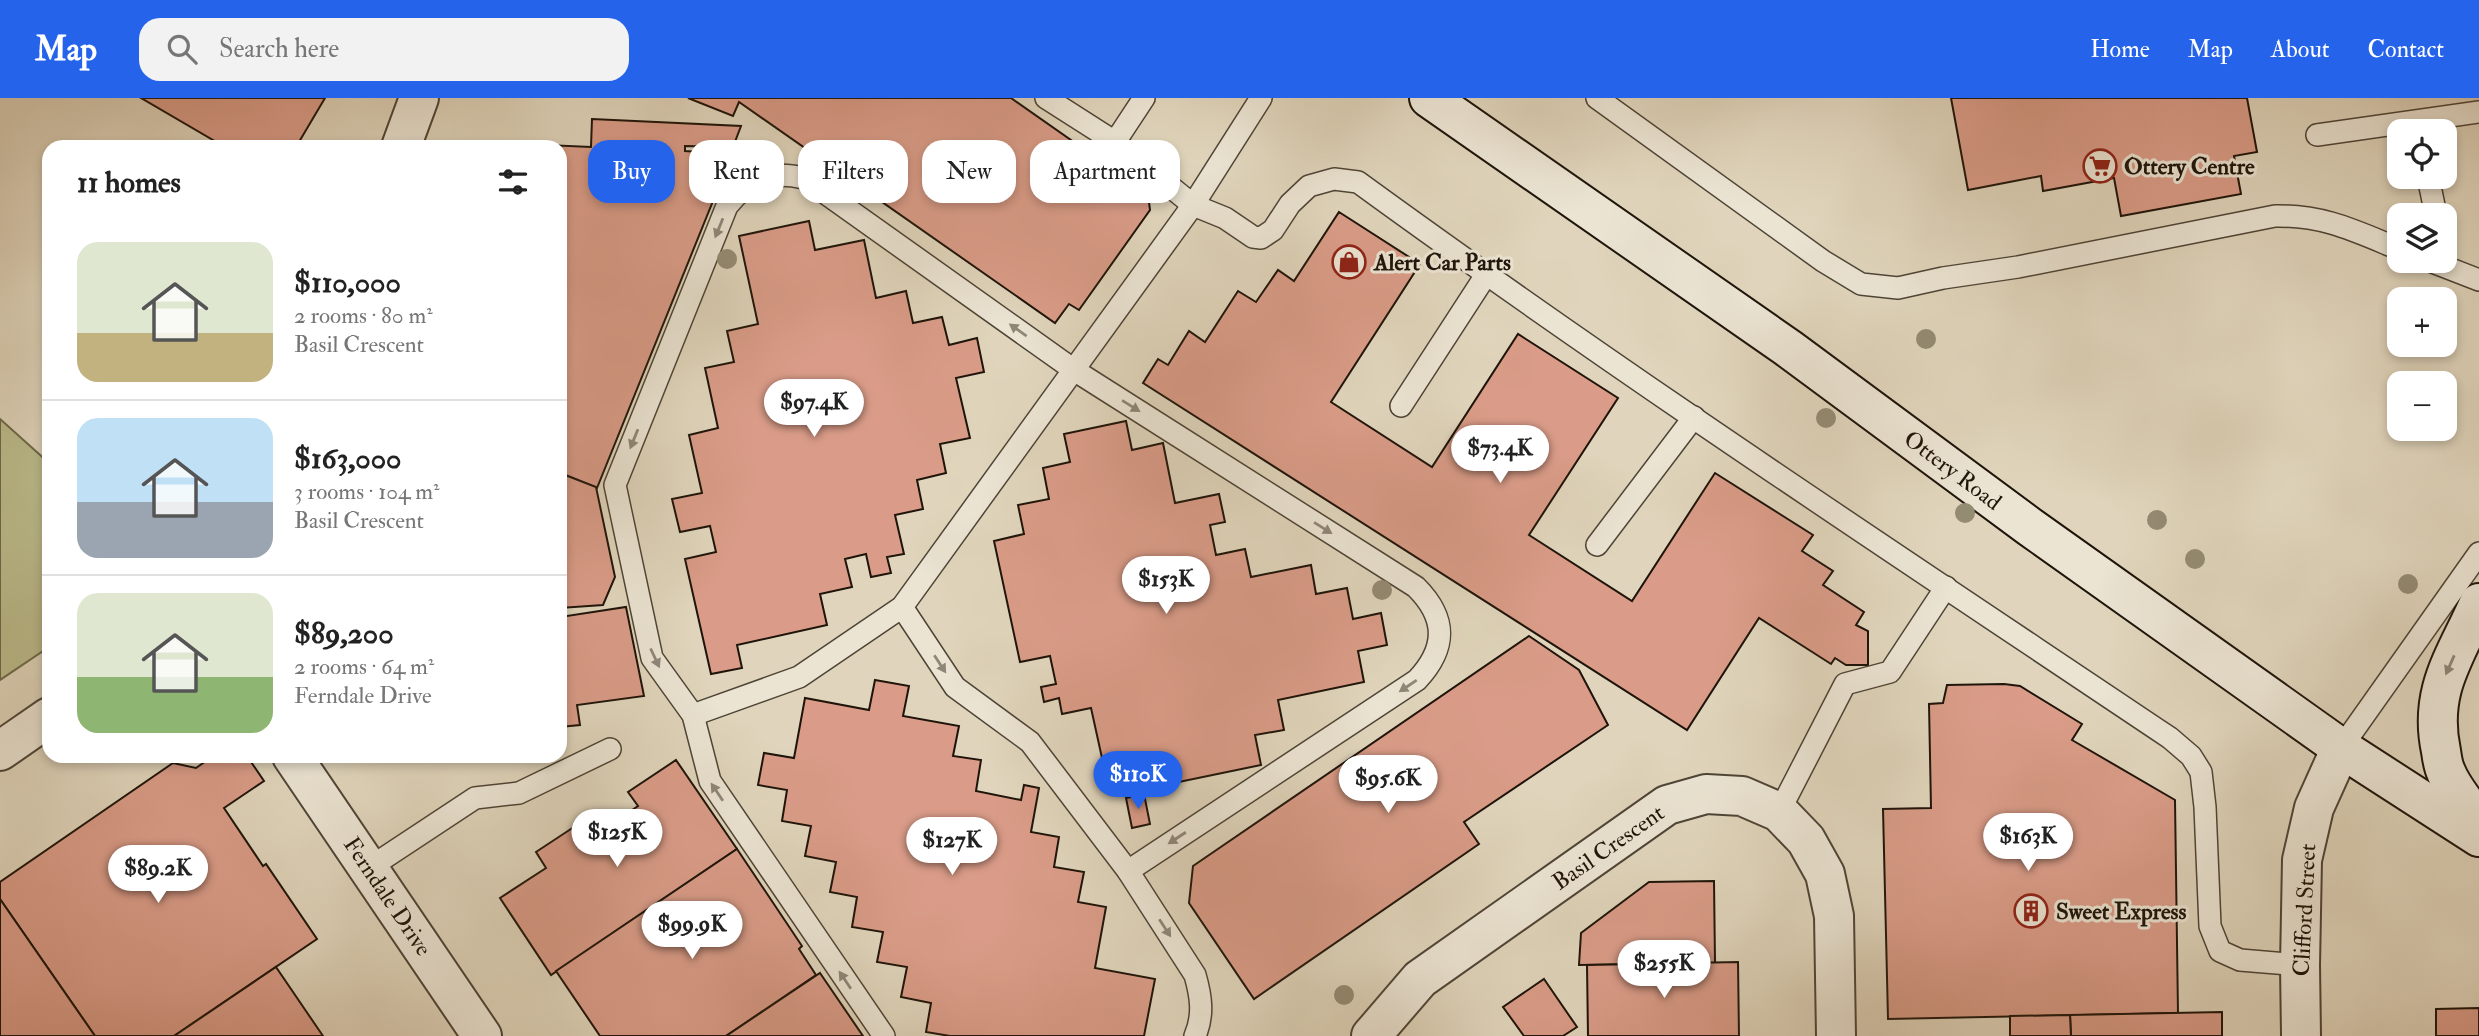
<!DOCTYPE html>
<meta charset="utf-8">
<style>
body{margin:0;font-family:"IM FELL Double Pica",serif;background:#f2f2f2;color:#222;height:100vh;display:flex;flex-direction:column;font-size:26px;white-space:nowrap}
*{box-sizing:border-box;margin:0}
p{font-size:23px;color:#767676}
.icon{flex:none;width:38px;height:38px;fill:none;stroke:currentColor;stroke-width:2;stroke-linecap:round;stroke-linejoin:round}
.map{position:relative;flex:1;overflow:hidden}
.panel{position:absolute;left:42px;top:42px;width:525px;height:623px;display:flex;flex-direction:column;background:#fff;border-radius:21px;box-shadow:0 4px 10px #0003}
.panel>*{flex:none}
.guide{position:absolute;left:588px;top:42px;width:665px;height:63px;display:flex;gap:14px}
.tools{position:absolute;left:2387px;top:21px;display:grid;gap:14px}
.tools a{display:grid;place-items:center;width:70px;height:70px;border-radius:14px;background:#fff;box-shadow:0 4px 10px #0003;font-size:35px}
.price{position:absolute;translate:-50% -60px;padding:0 16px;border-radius:24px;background:#fff;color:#222;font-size:23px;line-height:46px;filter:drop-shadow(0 2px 4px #0008)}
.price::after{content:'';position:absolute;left:50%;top:42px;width:21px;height:16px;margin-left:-10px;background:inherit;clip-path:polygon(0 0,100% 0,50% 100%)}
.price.current{background:#2563eb;color:#fff}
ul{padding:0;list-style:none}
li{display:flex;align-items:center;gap:21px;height:175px;padding:0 35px}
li+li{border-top:2px solid #e0e0e0}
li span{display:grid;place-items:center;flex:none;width:196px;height:140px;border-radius:21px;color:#555}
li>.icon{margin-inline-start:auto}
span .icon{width:84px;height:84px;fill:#fffc;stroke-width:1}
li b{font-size:30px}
h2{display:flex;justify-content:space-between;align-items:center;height:84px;padding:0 35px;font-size:30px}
.pill{padding:0 24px;border-radius:21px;background:#fff;box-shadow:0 4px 10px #0003;font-size:24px;line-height:63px}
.pill.current{background:#2563eb;color:#fff}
header{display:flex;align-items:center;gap:42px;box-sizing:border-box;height:98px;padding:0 35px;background:#2563eb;color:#fff}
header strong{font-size:33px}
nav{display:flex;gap:38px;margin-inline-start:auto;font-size:24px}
.search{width:490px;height:63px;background:#f2f2f2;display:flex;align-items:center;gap:18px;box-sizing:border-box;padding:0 24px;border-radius:21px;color:#767676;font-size:26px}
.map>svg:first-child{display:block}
.green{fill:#bbbb8b;stroke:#6c684a;stroke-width:2}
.building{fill:#da9c88;stroke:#1e140a;stroke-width:2}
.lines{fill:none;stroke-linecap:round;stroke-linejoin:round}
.lane-casing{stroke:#4e4436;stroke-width:24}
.street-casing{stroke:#4e4436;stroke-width:42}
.secondary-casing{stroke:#1e140a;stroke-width:42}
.lane{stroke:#ebe4d3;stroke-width:21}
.street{stroke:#ebe4d3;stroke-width:38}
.secondary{stroke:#ebe4d3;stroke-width:38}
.tree{fill:#948b73}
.oneway{fill:#8f8679}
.labels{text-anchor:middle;stroke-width:6;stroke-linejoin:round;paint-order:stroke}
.poi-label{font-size:23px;font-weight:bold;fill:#1e140a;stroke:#ebe4d3;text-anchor:start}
.street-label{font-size:23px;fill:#1e140a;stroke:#ebe4d3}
</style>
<header>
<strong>Map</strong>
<div class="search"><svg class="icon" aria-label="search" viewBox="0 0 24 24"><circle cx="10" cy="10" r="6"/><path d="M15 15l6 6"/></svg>Search here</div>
<nav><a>Home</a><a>Map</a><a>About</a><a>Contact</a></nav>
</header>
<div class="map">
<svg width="2479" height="938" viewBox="0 0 2479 938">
<rect width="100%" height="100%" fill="#e0d5bc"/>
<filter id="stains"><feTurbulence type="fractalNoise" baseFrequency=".00286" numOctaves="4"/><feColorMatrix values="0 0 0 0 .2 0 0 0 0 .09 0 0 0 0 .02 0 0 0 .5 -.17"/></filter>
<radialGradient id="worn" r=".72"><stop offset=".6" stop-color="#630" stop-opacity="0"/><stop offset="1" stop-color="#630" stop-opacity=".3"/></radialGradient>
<polygon class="green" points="0,321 49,365 49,549 0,582"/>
<g class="building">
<polygon points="141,0 325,0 296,49 225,49"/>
<polygon points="688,0 1011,0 1148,96 1150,112 1079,212 1069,206 1055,225 739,4 733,18"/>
<polygon points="1951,0 2247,0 2257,54 2234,58 2241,96 2121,118 2114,80 2043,93 2041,78 1968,92"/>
<polygon points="592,21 741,28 733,49 685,48 685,53 732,56 597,390 560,375 560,49 521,49 523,46 591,49"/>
<polygon points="1339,114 1420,166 1331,304 1432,369 1518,236 1618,300 1529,437 1632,503 1715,375 1813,437 1802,453 1833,473 1823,487 1864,514 1856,527 1868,533 1868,567 1846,567 1835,560 1831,566 1759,520 1687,632 1143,285 1158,261 1168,267 1189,233 1205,244 1238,193 1256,204 1278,172 1294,183"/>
<polygon points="809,123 815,152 864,142 876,200 906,193 913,225 942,219 949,247 977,240 984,274 956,280 970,340 940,346 946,375 917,382 923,411 895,417 904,456 887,459 891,475 871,479 866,456 845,461 852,489 820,496 827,527 737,547 742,570 711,576 685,461 716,454 710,428 680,434 672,401 702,395 689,337 718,330 705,270 734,264 727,233 758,226 739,138"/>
<polygon points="1126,323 1132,352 1163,345 1175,405 1219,396 1225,424 1210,427 1216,457 1245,451 1251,479 1311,467 1316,496 1347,490 1353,521 1381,515 1387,547 1358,553 1364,584 1278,602 1284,632 1255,637 1261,667 1140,692 1134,662 1104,669 1091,610 1062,616 1059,600 1044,604 1041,589 1056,586 1050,558 1020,564 994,443 1024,436 1018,407 1049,401 1043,370 1070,364 1064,336"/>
<polygon points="560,375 596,389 615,479 603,507 560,510"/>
<polygon points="626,509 644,598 577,607 580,627 560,629 560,519"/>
<polygon points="1529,538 1579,572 1608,627 1464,724 1479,746 1254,901 1189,805 1193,768"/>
<polygon points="875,582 909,588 903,618 959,628 953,658 981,662 976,693 1021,702 1024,687 1039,690 1031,734 1059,739 1054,769 1084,774 1078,804 1106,809 1095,870 1155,881 1144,938 950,938 926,934 931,905 901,899 907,869 877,864 883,834 852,829 857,799 830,794 836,764 805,758 811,728 782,723 787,692 758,687 764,655 794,660 805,600 869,612"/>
<polygon points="2004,586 2020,588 2082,626 2072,642 2175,702 2178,915 1888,921 1883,711 1931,710 1929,606 1943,605 1947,587"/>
<polygon points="213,658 247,658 264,683 224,710 263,768 266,766 317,841 174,938 95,938 0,801 0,784 173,665 196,670"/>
<polygon points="676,662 737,751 551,877 500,800 546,770 536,754 583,723 594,738 638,708 628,694"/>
<polygon points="1144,696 1150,726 1132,730 1126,700"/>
<polygon points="737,751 802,848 799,851 816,877 726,938 600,938 556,873"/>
<polygon points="1714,783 1715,865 1579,867 1581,835 1649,784"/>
<polygon points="0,801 95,938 0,938"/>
<polygon points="1738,864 1739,938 1588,938 1587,867"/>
<polygon points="276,869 323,938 174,938"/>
<polygon points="820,875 863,938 726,938"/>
<polygon points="1544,881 1577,929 1563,938 1524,938 1503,909"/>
<polygon points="2479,910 2479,938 2436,938 2436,911"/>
<polygon points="2222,914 2222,938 2071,938 2070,917"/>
<polygon points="2070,917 2071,938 2010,938 2010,918"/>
</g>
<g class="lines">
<defs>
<g id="lane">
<path d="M1046 0 1115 44 1193 107 1225 120 1253 139 1261 140 1273 132 1290 106 1309 88 1334 81 1358 84C1623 277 1897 457 2170 640L2191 658 2201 674 2205 709 2210 828 2220 853 2240 862 2300 867"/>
<path d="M1597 0 1823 163 1861 186 1898 190 1943 180 2018 169 2275 118C2324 117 2355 133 2399 151"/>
<polyline points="2317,37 2479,14"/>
<polyline points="1115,44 1144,0"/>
<polyline points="2428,79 2436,117"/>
<polyline points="2430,163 2479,182"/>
<polyline points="1401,308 1486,177"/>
<polyline points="1597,447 1694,319"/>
<path d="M902 509 955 589 1030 644 1128 773 1195 877C1201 898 1204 917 1195 938"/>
<polyline points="693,617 799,579 902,509 1193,107 1261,0"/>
<polyline points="2341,650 2479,455"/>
<polyline points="1779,714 1845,586 1890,574 1946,489"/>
<polyline points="369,770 475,700 519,695 610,651"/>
<path d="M884 938 710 683 693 617 652 560 615 387 727 108C749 81 768 72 804 80L1074 272 1416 489C1447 520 1447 550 1417 582L1128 773"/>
</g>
<g id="street">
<polyline points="401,49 419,0"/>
<polyline points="0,653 49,619"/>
<polyline points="292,658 482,938"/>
<polyline points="1371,938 1420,881 1667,707 1706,696 1742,698 1779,714 1806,742 1825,776 1834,818 1836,938"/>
<polyline points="2301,938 2300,867 2302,762 2314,710 2341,650"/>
</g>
<g id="secondary">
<polyline points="1429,0 1788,250 2030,429 2341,650 2479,739"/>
<path d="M2479 505C2456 558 2428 592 2441 653 2442 660 2443 668 2446 674 2453 692 2468 708 2479 724"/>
</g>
</defs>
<use href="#lane" class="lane-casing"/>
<use href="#street" class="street-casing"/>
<use href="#secondary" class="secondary-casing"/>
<use href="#lane" class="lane"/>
<use href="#street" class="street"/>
<use href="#secondary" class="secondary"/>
</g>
<g class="tree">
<circle cx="727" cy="161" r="10"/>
<circle cx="1926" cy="241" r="10"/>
<circle cx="1826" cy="320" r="10"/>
<circle cx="1965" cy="415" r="10"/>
<circle cx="2157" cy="422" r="10"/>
<circle cx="2195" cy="461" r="10"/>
<circle cx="2408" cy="486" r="10"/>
<circle cx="1382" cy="492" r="10"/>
<circle cx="1344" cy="897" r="10"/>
</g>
<defs><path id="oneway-solid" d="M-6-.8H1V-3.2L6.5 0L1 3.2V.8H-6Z" transform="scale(1.75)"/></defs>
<g class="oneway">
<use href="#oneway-solid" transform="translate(719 130) rotate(112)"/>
<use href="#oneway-solid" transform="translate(1018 232) rotate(-145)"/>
<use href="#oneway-solid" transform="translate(1131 308) rotate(32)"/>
<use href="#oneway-solid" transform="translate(634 341) rotate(112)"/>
<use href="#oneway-solid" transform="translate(1323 430) rotate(32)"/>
<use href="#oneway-solid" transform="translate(655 560) rotate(65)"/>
<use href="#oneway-solid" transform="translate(940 566) rotate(57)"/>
<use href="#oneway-solid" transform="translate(2450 567) rotate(114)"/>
<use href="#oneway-solid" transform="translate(1408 588) rotate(146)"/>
<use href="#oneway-solid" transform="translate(717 694) rotate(-124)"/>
<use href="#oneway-solid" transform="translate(1177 740) rotate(147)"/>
<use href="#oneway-solid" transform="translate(1165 830) rotate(57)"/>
<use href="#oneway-solid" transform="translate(845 882) rotate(-124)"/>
</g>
<defs>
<symbol id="supermarket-ring" viewBox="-11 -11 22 22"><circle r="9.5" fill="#ebe4d3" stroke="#8f2418" stroke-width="1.5"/><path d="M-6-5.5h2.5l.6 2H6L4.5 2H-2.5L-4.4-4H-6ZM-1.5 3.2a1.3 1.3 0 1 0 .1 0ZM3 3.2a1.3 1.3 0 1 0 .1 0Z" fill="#8f2418"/></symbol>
<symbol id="shop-ring" viewBox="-11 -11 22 22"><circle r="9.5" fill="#ebe4d3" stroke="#8f2418" stroke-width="1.5"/><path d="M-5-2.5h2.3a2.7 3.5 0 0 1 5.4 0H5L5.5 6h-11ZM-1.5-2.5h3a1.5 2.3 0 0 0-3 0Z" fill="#8f2418"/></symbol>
<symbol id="building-ring" viewBox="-11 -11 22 22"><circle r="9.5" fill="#ebe4d3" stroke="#8f2418" stroke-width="1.5"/><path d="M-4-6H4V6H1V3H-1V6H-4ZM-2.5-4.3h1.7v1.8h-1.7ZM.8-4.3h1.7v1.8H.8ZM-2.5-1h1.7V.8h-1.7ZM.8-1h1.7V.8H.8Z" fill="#8f2418"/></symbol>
</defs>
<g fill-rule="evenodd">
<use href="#supermarket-ring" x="2081" y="49" width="38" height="38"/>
<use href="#shop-ring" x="1330" y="145" width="38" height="38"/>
<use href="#building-ring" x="2012" y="794" width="38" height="38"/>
</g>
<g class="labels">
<g class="poi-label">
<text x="2124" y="76">Ottery Centre</text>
<text x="1374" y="172">Alert Car Parts</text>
<text x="2056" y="821">Sweet Express</text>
</g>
<g class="street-label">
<text transform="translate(1953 372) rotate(37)" y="8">Ottery Road</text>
<text transform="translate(1608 749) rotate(-35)" y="8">Basil Crescent</text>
<text transform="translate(388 798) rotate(56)" y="8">Ferndale Drive</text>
<text transform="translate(2304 812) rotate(-87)" y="8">Clifford Street</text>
</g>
</g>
<rect width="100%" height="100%" filter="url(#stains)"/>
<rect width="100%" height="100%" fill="url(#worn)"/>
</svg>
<div class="tools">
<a><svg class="icon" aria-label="locate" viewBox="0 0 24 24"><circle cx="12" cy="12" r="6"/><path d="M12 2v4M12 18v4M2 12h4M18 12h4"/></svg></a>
<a><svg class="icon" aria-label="layers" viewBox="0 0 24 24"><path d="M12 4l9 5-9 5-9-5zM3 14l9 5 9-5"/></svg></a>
<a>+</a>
<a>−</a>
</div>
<b class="price" style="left:814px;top:341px">$97.4K</b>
<b class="price" style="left:1500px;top:387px">$73.4K</b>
<b class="price" style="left:1166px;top:518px">$153K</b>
<b class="price current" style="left:1138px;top:713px">$110K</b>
<b class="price" style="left:1388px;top:717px">$95.6K</b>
<b class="price" style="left:617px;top:771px">$125K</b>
<b class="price" style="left:2028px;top:775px">$163K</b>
<b class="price" style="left:952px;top:779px">$127K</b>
<b class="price" style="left:158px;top:807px">$89.2K</b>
<b class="price" style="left:692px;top:863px">$99.9K</b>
<b class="price" style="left:1664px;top:902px">$255K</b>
<div class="guide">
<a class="pill current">Buy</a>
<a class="pill">Rent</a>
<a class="pill">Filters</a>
<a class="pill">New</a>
<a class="pill">Apartment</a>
</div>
<section class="panel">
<h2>11 homes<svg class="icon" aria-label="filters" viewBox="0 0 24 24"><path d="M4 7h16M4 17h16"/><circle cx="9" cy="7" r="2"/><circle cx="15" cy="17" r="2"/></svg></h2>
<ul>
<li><span style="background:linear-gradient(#dfe7d0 65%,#c2b280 0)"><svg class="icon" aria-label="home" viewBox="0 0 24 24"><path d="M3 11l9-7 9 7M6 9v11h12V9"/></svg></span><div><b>$110,000</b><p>2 rooms · 80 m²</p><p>Basil Crescent</p></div></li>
<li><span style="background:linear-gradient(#bfe0f5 60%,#9aa5b1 0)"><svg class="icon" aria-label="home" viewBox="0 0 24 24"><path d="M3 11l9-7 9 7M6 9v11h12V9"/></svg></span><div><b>$163,000</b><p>3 rooms · 104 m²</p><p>Basil Crescent</p></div></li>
<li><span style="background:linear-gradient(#dfe7d0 60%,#8fb573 0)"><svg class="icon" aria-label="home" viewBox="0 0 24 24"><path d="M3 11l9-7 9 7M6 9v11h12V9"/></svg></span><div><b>$89,200</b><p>2 rooms · 64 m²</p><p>Ferndale Drive</p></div></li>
</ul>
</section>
</div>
